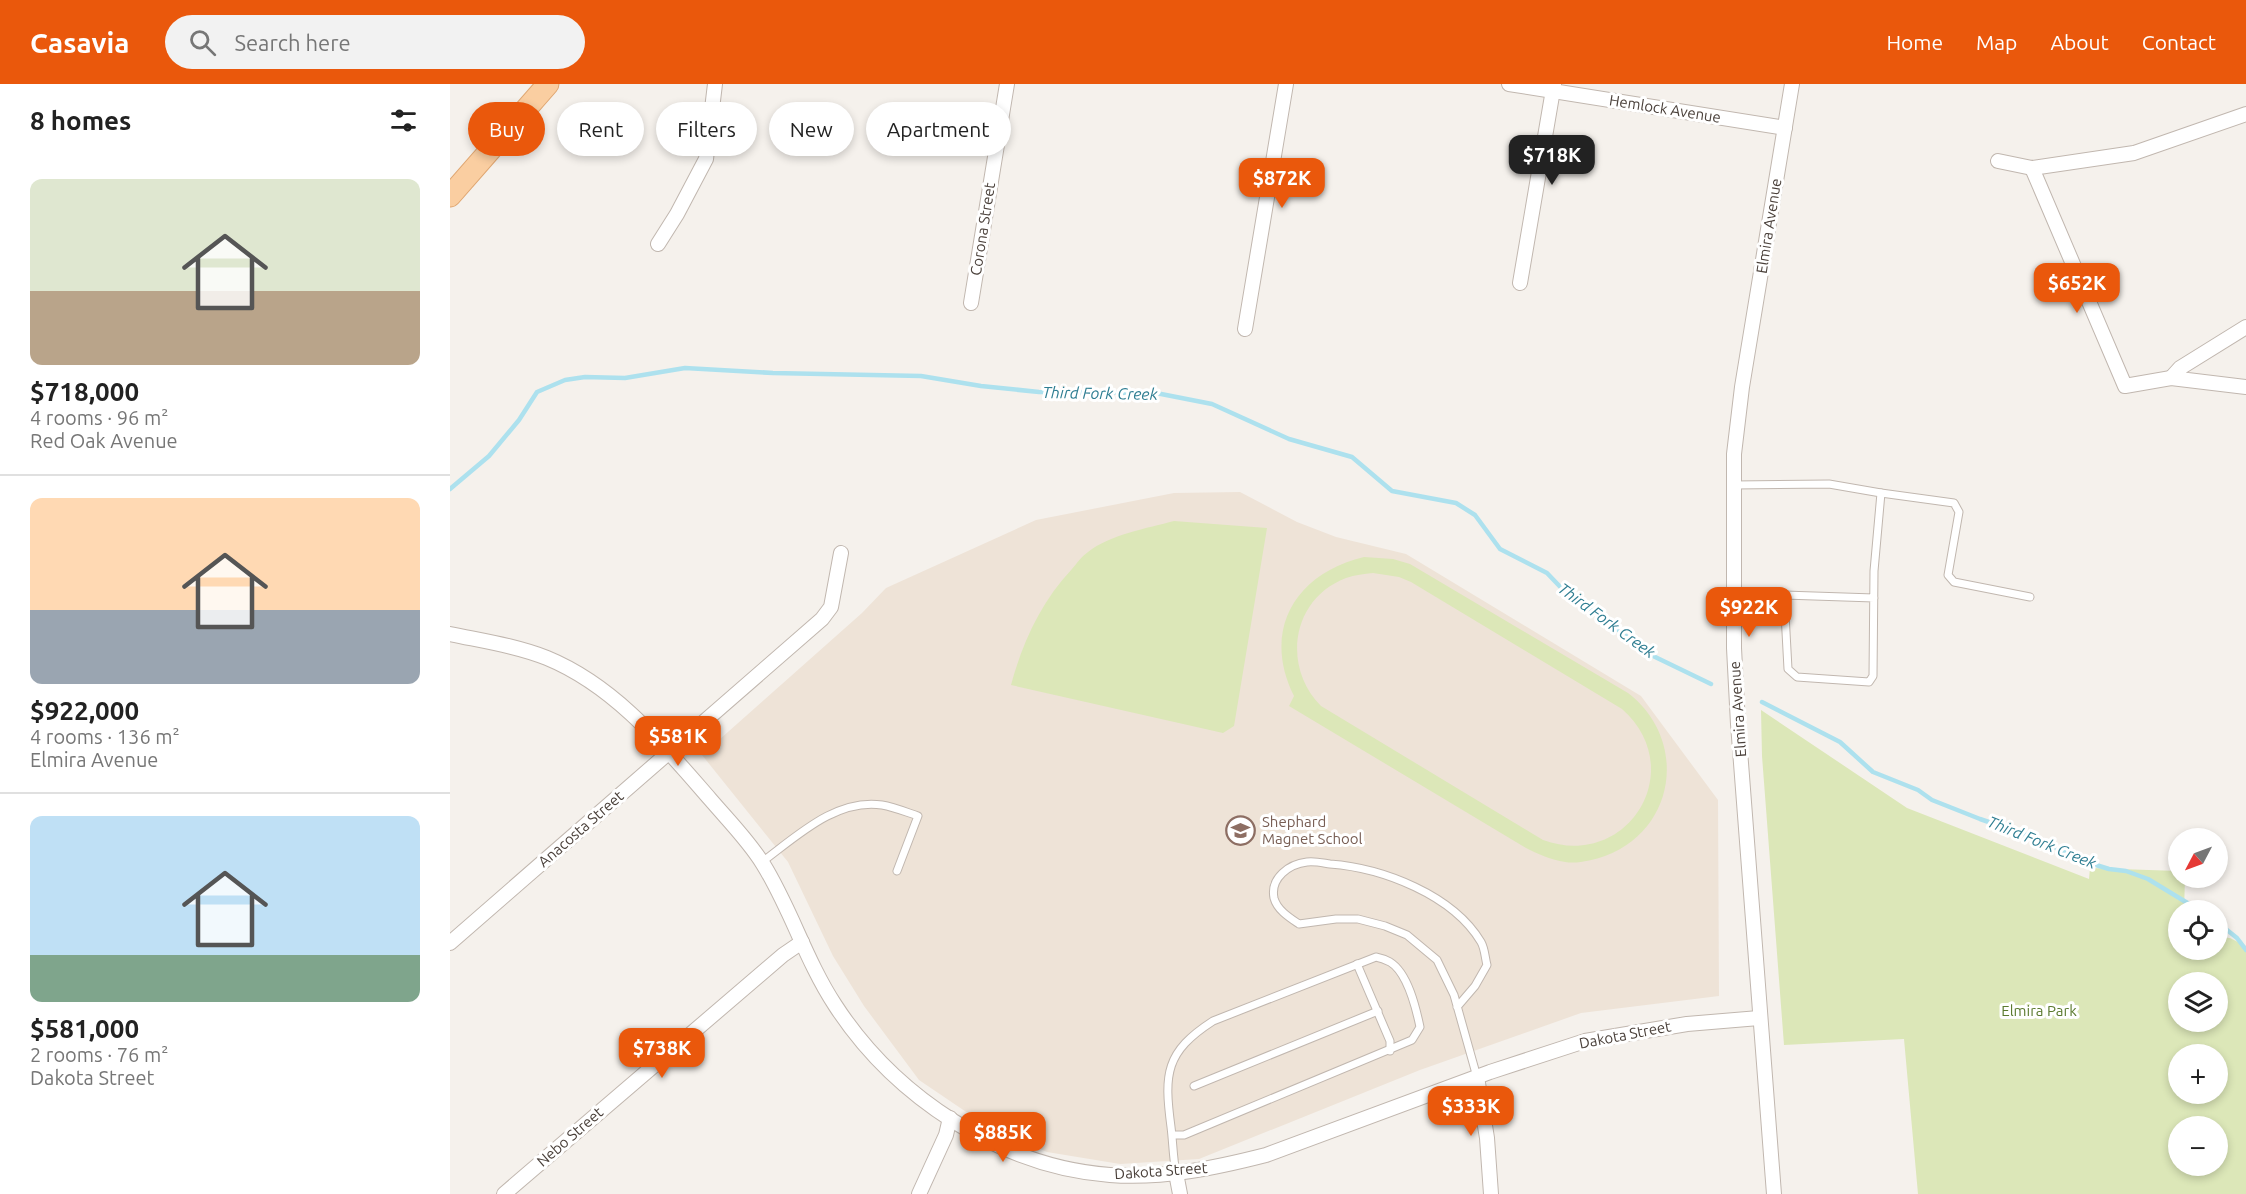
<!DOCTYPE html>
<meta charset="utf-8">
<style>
body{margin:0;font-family:Ubuntu,sans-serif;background:#f2f2f2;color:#222;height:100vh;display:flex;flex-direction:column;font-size:22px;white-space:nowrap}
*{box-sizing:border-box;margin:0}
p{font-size:20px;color:#767676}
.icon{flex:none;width:33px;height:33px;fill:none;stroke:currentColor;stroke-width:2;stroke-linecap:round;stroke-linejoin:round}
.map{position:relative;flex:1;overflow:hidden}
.details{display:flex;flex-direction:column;background:#fff;width:450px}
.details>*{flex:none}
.guide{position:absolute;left:18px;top:18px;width:570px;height:54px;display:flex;gap:12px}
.needle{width:39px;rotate:229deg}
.controls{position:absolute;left:1718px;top:744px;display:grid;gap:12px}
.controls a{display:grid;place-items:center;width:60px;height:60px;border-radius:50%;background:#fff;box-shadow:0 3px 9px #0003;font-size:30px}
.price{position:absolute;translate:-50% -51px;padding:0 14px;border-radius:12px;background:#ea580c;color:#fff;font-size:20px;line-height:39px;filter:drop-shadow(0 2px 3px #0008)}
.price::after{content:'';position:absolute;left:50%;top:36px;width:18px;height:14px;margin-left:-9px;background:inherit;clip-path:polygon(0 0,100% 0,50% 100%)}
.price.on{background:#222;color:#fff}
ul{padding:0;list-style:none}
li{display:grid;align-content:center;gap:12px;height:318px;padding:0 30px}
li+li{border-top:2px solid #e0e0e0}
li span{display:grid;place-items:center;height:186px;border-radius:12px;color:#555}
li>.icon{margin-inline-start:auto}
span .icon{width:108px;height:108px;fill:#fffc;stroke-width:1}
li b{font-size:26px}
h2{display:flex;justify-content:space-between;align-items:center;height:72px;padding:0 30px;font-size:26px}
.pill{padding:0 21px;border-radius:27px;background:#fff;box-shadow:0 3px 9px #0003;font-size:21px;line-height:54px}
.pill.on{background:#ea580c;color:#fff}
header{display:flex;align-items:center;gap:36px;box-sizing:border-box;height:84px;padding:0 30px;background:#ea580c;color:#fff}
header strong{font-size:28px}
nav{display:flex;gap:33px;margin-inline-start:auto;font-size:21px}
.search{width:420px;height:54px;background:#f2f2f2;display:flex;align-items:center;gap:15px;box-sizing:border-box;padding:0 21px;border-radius:33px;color:#767676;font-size:22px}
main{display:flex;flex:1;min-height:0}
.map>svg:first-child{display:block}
.education{fill:#eee3d7}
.green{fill:#dce7b8;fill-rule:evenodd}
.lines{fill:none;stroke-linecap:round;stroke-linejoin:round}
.stream{stroke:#ade1ee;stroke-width:4.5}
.lane-casing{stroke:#c1b7af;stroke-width:9}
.street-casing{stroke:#c1b7af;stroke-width:16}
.primary-casing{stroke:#dfa671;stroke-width:23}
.lane{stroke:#fff;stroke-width:7}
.street{stroke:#fff;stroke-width:14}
.primary{stroke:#facea1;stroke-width:21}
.labels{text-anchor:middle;stroke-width:6;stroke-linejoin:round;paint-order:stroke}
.street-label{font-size:15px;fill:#4a403a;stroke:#fff}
.education-label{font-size:15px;fill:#785e54;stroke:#fff;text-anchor:start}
.park-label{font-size:15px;fill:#5b7a2f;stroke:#fff}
.water-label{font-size:16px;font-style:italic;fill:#2f7e92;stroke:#fff}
</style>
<header>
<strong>Casavia</strong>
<div class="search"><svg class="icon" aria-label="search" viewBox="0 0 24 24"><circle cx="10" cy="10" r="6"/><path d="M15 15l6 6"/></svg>Search here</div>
<nav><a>Home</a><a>Map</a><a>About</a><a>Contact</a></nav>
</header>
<main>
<section class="details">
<h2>8 homes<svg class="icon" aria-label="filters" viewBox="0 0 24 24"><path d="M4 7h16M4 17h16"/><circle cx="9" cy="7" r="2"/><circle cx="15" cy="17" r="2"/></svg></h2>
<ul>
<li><span style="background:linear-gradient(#dfe7d0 60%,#b9a48a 0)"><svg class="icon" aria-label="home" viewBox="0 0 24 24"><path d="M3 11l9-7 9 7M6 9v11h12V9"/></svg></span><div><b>$718,000</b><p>4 rooms · 96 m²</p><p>Red Oak Avenue</p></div></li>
<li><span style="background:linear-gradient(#ffd9b3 60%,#9aa5b1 0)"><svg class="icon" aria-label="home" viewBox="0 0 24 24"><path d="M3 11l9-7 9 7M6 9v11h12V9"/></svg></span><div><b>$922,000</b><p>4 rooms · 136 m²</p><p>Elmira Avenue</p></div></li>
<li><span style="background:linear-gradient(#bfe0f5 75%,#7fa58c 0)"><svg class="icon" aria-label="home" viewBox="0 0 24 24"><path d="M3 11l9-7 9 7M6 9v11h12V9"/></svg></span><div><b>$581,000</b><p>2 rooms · 76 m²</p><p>Dakota Street</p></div></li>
</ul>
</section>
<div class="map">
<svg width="1796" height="1110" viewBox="0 0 1796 1110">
<rect width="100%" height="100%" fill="#f5f1ec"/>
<polygon class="education" points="790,408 847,438 886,453 956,470 1191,612 1268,716 1269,912 1131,929 970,986 749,1075 670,1080 597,1068 534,1040 469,996 414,922 383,872 338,778 252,671 412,529 436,504 586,436 724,409"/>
<g class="green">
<path d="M724 437 817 444 784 642 773 649 561 601C573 557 591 518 622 485 627 479 632 472 638 468 659 451 698 444 724 437Z"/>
<path d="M914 473 943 475 960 480 1178 609C1238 655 1227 745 1155 772 1143 776 1128 780 1115 778 1101 776 1088 770 1076 764L839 622 844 612C811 546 846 489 914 473ZM923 489 949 493 961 498 1172 625C1240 685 1178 787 1093 756L871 622C832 583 841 515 896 494 905 491 914 490 923 489Z"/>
<path d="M1311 626 1457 724 1639 795 1640 784 1728 787V794H1735L1734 826H1728V866H1767V853L1780 854 1796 862V1110H1468L1454 955 1334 961 1312 672ZM1728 898H1767V938H1728ZM1767 970V1010H1728V970ZM1767 1042V1082H1728V1042Z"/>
</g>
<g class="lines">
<g class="stream">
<polyline points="0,405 39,372 69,336 87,308 115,296 135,293 175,294 235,284 323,289 471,292 531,302 589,308 706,309 762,320 839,355 902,373 942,407 1006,419 1025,431 1050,465 1097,489 1118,511 1146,529 1201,571 1261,600"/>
<polyline points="1312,618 1390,658 1423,688 1468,706 1482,716 1530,735 1588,755 1633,777 1659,785 1676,787 1698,795 1749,826"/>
<polyline points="1767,838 1787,854 1796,866"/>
</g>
<defs>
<g id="lane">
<polyline points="1284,401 1379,400 1431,409 1424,487 1423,592 1419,598 1347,593 1338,585 1334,511 1424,514"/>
<polyline points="1431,409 1504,419 1509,428 1498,491 1504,498 1580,513"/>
<polyline points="1283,510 1334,511"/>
<path d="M312 778C346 753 386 714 432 721 444 723 456 728 468 732L447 787"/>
<polyline points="907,880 940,957 940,967"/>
<path d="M1007 923 1025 902 1037 881C1035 874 1035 865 1031 858 1003 811 933 784 880 780 873 779 865 777 857 778 839 780 820 794 824 814 827 826 840 834 849 840L886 835H908L935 842 957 851 987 876 1004 911 1027 993"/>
<polyline points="744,1002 928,927"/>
<path d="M722 1051H734L962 956 970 943C966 924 958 889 940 878 936 876 931 874 926 873L763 937C715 968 714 990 721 1043 723 1059 723 1074 726 1089"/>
</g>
<g id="street">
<polyline points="1059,0 1335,44"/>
<polyline points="1548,77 1582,84 1684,69 1796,30"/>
<polyline points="1582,84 1675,302 1721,294"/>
<polyline points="208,160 227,130 256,75 265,0"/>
<polyline points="1070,199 1104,0"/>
<polyline points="521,219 557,0"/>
<polyline points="1796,243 1730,284 1721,294 1796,303"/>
<polyline points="795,245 836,0"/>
<path d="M0 550C33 557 67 562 97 574 165 602 213 661 260 715 278 736 299 757 313 780 341 825 356 877 385 921 444 1012 550 1083 660 1091 713 1095 765 1084 816 1071L1040 988 1135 957 1237 940 1309 934"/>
<polyline points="0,859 372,535 381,523 391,469"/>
<polyline points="1027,993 1037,1054 1041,1110"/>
<polyline points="726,1089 730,1110"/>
<polyline points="54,1110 333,871 352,858"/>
<polyline points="469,1110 496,1051 500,1034"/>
<polyline points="1324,1110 1288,640 1284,564 1284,370 1292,303 1342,0"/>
</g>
<polyline id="primary" points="0,112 98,0"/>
</defs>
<use href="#lane" class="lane-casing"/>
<use href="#street" class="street-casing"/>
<use href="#primary" class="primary-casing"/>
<use href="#lane" class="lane"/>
<use href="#street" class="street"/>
<use href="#primary" class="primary"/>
</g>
<defs>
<symbol id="school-ring" viewBox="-11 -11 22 22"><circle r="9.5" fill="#fff" stroke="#8d6e63" stroke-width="1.5"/><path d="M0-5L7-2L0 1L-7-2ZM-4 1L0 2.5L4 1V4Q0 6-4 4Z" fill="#8d6e63"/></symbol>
</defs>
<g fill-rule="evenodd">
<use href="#school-ring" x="774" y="730" width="33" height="33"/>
</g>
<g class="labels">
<g class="street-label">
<text transform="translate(1215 25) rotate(9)" y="5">Hemlock Avenue</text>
<text transform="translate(1319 142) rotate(-81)" y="5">Elmira Avenue</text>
<text transform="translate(533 145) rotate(-81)" y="5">Corona Street</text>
<text transform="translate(1288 625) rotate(-94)" y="5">Elmira Avenue</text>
<text transform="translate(131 745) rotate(-41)" y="5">Anacosta Street</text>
<text transform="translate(1175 951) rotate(-11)" y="5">Dakota Street</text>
<text transform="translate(120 1053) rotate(-41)" y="5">Nebo Street</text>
<text transform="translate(711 1087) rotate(-4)" y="5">Dakota Street</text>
</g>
<g class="education-label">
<text x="812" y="743">Shephard<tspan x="812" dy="17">Magnet School</tspan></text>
</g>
<g class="park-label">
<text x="1589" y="932">Elmira Park</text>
</g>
<g class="water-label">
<text transform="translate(650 309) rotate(1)" y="6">Third Fork Creek</text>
<text transform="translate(1157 536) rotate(36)" y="6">Third Fork Creek</text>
<text transform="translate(1592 758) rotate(22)" y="6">Third Fork Creek</text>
</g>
</g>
</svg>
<div class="controls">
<a><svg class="needle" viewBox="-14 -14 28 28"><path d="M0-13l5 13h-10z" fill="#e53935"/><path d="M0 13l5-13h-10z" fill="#767676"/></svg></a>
<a><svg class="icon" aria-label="locate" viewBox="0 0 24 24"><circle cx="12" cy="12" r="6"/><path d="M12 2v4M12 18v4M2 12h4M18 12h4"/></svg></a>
<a><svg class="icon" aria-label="layers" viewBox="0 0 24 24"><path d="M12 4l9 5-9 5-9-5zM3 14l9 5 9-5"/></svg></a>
<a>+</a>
<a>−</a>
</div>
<b class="price on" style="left:1102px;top:102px">$718K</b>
<b class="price" style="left:832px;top:125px">$872K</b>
<b class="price" style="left:1627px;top:230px">$652K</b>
<b class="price" style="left:1299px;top:554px">$922K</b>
<b class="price" style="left:228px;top:683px">$581K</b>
<b class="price" style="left:212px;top:995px">$738K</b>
<b class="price" style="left:1021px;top:1053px">$333K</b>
<b class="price" style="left:553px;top:1079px">$885K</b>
<div class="guide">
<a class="pill on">Buy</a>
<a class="pill">Rent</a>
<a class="pill">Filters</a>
<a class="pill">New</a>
<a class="pill">Apartment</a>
</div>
</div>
</main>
